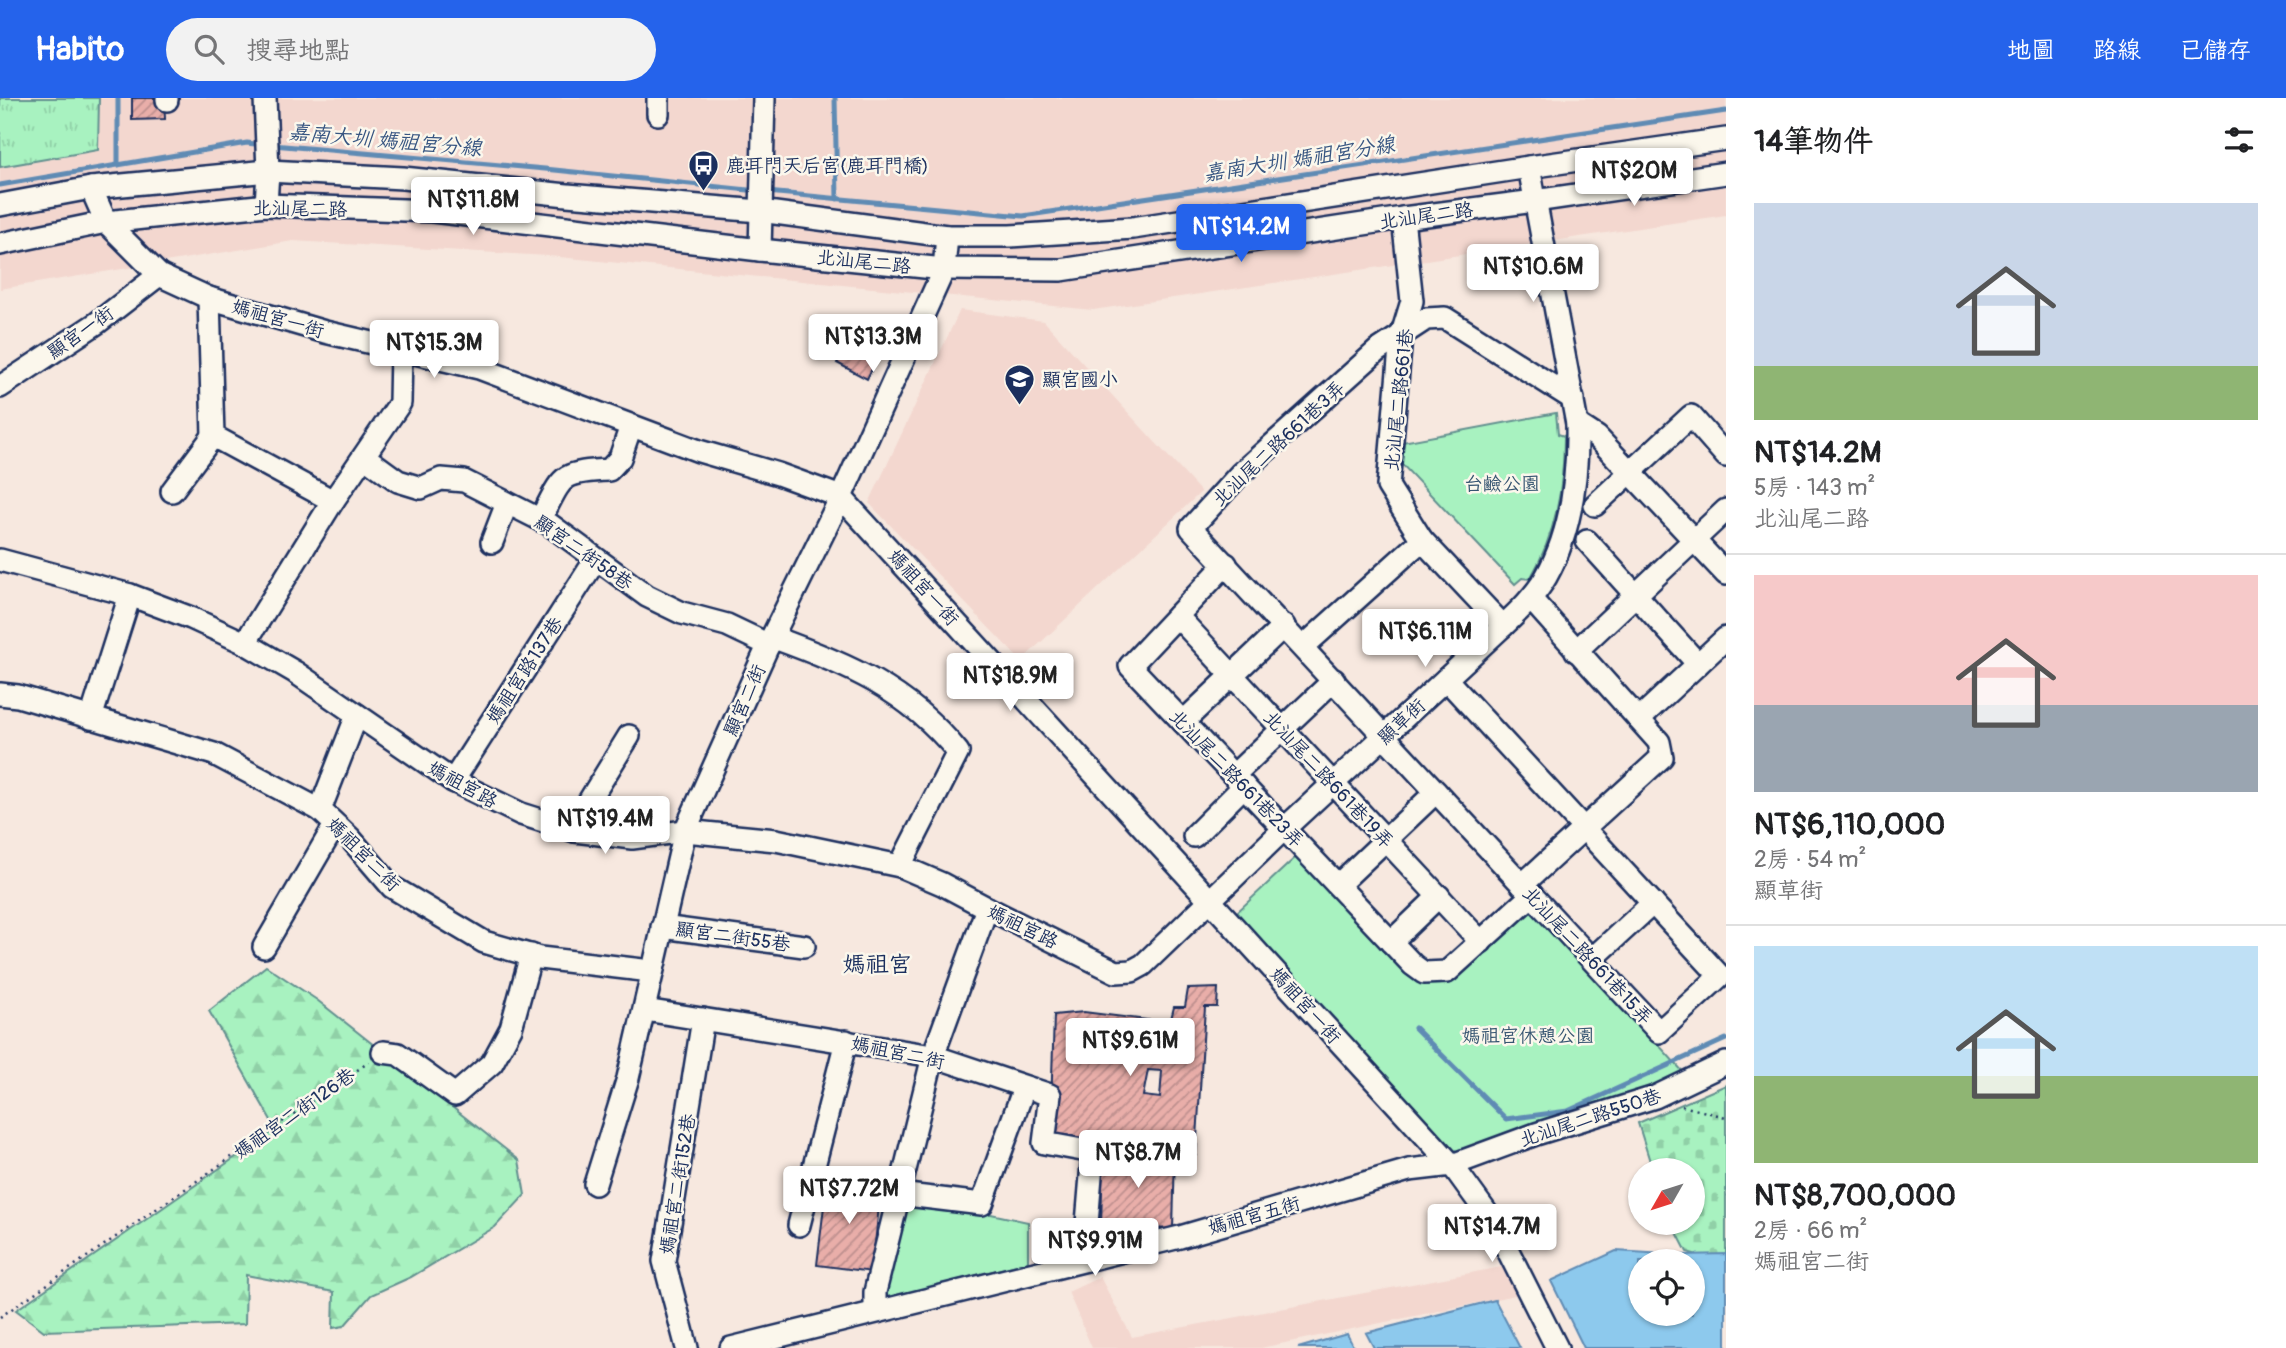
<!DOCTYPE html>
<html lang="zh-TW">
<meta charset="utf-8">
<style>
body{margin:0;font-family:Pangolin,"LXGW WenKai TC",sans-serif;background:#f2f2f2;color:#202124;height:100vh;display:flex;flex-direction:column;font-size:26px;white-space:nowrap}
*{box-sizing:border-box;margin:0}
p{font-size:23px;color:#757577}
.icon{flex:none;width:38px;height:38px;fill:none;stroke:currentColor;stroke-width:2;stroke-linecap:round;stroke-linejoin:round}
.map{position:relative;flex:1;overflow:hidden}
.panel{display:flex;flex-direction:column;background:#fff;width:560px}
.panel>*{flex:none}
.needle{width:46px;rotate:231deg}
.fabs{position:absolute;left:1628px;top:1060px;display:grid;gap:14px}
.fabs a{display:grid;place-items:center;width:77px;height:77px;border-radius:50%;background:#fff;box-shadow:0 2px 5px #0004;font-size:35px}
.price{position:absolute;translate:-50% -60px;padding:0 16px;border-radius:7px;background:#fff;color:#222;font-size:23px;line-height:46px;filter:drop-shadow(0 2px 4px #0008)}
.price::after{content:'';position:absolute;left:50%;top:42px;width:21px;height:16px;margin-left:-10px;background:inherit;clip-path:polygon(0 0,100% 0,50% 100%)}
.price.active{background:#2563eb;color:#fff}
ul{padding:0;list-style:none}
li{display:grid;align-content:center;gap:14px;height:371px;padding:0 28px}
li+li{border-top:2px solid #e0e0e0}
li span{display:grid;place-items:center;height:217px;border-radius:0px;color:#555}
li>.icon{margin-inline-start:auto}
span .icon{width:126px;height:126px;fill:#fffc;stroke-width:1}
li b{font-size:30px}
h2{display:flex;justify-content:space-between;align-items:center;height:84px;padding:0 28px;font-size:30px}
header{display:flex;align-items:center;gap:42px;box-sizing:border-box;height:98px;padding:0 35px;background:#2563eb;color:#fff}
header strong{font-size:33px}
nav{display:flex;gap:38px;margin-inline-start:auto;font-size:24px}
.search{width:490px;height:63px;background:#f2f2f2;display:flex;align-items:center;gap:18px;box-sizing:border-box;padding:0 24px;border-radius:38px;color:#757577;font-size:26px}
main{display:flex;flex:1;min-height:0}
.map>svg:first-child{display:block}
.built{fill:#f3d7cf}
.grass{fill:url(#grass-tufts);stroke:#62908f;stroke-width:2}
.forest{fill:url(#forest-firs);stroke:#62908f;stroke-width:2}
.cemetery{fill:url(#cemetery-stones);stroke:#62908f;stroke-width:2}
.park{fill:#a8f2c0;stroke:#62908f;stroke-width:2}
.water{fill:#8dc9ed;stroke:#5f8bb4;stroke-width:2;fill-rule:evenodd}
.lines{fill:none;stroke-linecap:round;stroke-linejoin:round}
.stream{stroke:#5f8bb4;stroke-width:5}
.building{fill:url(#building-hatch);stroke:#1b2f5e;stroke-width:2;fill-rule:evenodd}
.minor-casing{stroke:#1b2f5e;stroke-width:26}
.path{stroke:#1b2f5e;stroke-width:2.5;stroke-dasharray:2 5;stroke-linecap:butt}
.minor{stroke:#fbf7ec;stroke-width:21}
.labels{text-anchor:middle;stroke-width:5;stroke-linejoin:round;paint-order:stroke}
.poi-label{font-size:19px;fill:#1b2f5e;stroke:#fbf7ec;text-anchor:start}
.street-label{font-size:19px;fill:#1b2f5e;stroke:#fbf7ec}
.park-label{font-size:19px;fill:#375672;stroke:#fbf7ec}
.water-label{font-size:21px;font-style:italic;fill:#385682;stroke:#fbf7ec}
.quarter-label{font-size:23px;fill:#1b2f5e;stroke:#fbf7ec}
</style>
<header>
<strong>Habito</strong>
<div class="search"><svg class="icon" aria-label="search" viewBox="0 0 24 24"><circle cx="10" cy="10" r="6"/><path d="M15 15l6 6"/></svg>搜尋地點</div>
<nav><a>地圖</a><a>路線</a><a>已儲存</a></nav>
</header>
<main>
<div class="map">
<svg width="1726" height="1250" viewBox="0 0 1726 1250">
<defs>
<pattern id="grass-tufts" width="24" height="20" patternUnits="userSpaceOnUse" patternTransform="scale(1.75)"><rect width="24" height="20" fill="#a8f2c0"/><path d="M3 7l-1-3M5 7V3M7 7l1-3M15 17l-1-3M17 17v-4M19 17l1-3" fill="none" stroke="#90d0a7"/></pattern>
<pattern id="forest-firs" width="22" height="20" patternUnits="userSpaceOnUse" patternTransform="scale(1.75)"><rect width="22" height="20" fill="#a8f2c0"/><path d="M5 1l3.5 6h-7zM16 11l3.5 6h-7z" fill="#90d0a7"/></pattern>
<pattern id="cemetery-stones" width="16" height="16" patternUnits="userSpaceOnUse" patternTransform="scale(1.75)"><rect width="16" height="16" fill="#a8f2c0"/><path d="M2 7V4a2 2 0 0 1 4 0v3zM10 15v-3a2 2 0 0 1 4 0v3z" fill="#90d0a7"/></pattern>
<pattern id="building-hatch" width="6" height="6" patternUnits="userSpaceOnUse" patternTransform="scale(1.75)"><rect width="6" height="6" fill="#e9aea9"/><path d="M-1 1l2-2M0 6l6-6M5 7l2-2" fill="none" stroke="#bc8e8d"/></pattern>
</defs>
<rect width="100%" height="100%" fill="#f7e8df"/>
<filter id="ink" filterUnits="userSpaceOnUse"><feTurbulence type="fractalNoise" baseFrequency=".0143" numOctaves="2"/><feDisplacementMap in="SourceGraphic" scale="14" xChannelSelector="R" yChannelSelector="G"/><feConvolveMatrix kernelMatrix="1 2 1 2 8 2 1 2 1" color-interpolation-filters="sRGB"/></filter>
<g filter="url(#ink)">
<g class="built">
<polygon points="0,0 1726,0 1726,117 1093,212 549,158 293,143 0,191"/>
<polygon points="960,212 1044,223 1201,394 1021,563 869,405"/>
<polygon points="1507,1168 1520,1196 1261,1250 1092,1250 1068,1194 1100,1179 1132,1239"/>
</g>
<polygon class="grass" points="0,0 99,0 98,52 0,69"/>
<polygon class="forest" points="266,868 317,902 519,1062 525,1097 495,1129 411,1179 371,1197 344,1228 333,1230 334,1194 246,1177 245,1226 44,1233 16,1212 276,1031 209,913"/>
<polygon class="cemetery" points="1726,987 1726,1165 1687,1154 1672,1125 1692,1125 1692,1073 1653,1073 1638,1025"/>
<g class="park">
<path d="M1556 315 1558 336 1564 338C1564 389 1556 436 1530 481L1522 480 1515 486 1396 360 1397 345Z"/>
<polygon points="1296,759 1418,880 1534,809 1685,976 1662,987 1458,1058 1236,815"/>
<polygon points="905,1103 977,1113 1028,1124 1028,1164 889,1200 884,1197"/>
</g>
<g class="water">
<path d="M1616 1153 1682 1157 1726 1156V1250H1584L1551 1183ZM1640 1164H1692V1216H1640Z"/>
<polygon points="1495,1202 1520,1250 1374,1250 1366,1235"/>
<polygon points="1347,1236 1354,1250 1298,1250"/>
</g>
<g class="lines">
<g class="stream">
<polyline points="118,0 118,67"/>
<polyline points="835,0 837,101"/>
<polyline points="273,47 545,71 758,93"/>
<polyline points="0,87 247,45 263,47"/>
<polyline points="767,94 1023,118 1726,13"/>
<polyline points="1415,930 1506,1021 1568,1013 1726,941"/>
</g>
</g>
<g class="building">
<polygon points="132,0 164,0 165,21 132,22"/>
<polygon points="860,219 890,234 867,281 837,265"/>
<path d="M1218 890 1217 909H1205L1196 1057 1050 1041 1054 917 1084 914 1170 925 1174 909H1185L1188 891ZM1148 972 1162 973 1160 1000 1143 998Z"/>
<polygon points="1103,1053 1175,1056 1173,1131 1101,1128"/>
<polygon points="827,1083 881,1089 872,1174 817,1167"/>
</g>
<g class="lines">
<defs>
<g id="minor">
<polyline points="167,0 167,2"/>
<polyline points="265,0 268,73 266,107"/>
<polyline points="658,0 658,16"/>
<polyline points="91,90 106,124 159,177 209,200 325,234 479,270 699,353 778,376 841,399 1452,1067 1494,1125 1557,1250"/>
<polyline points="0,107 91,90 268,73 403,80 567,97 760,113 947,138 1010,138 1133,130 1529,69 1726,41"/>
<polyline points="0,146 106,124 266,107 432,113 760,152 944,171 1061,172 1403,120 1535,103 1726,75"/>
<polyline points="760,152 764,0"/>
<polyline points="209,200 213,338 333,403"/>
<polyline points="0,289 97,225 159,177"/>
<polyline points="1577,326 1597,339 1726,476"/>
<polyline points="365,359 398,383 421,390 441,381 464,383 549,426 647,498 682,515 727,527 769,547"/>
<polyline points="172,393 213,338"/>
<polyline points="1595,407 1691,318 1726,358"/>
<path d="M540 422C563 379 558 374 609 372L620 360 631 328"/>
<polyline points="1422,442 1503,528"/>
<polyline points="1587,443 1698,566"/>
<polyline points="492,444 507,405"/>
<path d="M0 462 130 497 191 520 245 545 295 574 453 683 521 716 575 733 632 740 685 733 776 742 900 768 942 786 987 810 1116 874 1132 873 1143 867 1285 730 1503 528C1519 513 1535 498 1546 479 1572 433 1578 377 1577 326L1529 69"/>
<polyline points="1226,466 1130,568 1413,867 1424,875 1447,874 1532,797"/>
<polyline points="1177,518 1481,844"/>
<path d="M772 539C847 566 907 591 958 654L900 768"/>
<polyline points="245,545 333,403 400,305 401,253"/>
<polyline points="1303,549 1422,442 1388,388 1401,239 1412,203 1403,120"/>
<polyline points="1576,553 1726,412"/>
<polyline points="1446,581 1720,878 1659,934 1191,430 1240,376 1377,253 1426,221 1445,220 1573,301"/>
<polyline points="0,596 18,598 214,656 320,712 350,740 392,789 484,844 540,860 651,873"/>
<polyline points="91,620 130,497"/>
<polyline points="1639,621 1726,540"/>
<polyline points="1183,624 1284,528"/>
<polyline points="1234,677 1334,582"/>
<polyline points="453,683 596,461"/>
<polyline points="320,712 357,617"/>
<polyline points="575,733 586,708 629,638"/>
<polyline points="1194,738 1244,688"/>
<polyline points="1338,787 1436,694"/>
<polyline points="1522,787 1662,659 1659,644 1531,501"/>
<polyline points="662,829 804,848"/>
<polyline points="1391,844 1439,798"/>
<polyline points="264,849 335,727"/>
<polyline points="1592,861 1653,805"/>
<polyline points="645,912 933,958 1050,997 1044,1045 1093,1054 1084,1161"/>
<polyline points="383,954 398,956 455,997 492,965 511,930 531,857"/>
<polyline points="595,1086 628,980 685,733 772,539 841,399 944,171 947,138"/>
<polyline points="899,1096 982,1106 1024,990"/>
<polyline points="799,1127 846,943"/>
<polyline points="875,1213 875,1194 933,958 987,810"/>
<polyline points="687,1250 664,1163 703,921"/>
<polyline points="731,1250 1180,1139 1409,1072 1452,1067 1536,1036 1655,999 1726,965"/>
</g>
</defs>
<use href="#minor" class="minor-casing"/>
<g class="path">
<polyline points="1682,1008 1726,1019"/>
<polyline points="0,1219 369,964"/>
</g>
<use href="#minor" class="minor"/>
</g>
</g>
<defs>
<symbol id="bus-pin" viewBox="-11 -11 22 30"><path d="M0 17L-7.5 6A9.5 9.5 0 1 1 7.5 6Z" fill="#1b2f5e" stroke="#fbf7ec"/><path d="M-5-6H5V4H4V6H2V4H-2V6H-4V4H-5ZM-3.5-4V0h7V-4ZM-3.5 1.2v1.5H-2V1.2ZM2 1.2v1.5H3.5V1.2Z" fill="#fff"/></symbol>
<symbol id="school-pin" viewBox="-11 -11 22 30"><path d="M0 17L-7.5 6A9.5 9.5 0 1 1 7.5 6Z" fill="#1b2f5e" stroke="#fbf7ec"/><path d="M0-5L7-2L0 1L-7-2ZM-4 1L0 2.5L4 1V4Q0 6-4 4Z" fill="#fff"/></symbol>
</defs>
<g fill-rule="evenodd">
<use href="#bus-pin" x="686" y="50" width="35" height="47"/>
<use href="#school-pin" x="1002" y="264" width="35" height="47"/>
</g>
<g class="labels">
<g class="poi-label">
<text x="726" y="74">鹿耳門天后宮(鹿耳門橋)</text>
<text x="1042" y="288">顯宮國小</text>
</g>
<g class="street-label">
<text transform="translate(300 110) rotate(1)" y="7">北汕尾二路</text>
<text transform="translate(1426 117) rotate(-8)" y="7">北汕尾二路</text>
<text transform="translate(864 163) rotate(6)" y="7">北汕尾二路</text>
<text transform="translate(278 220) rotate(16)" y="7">媽祖宮一街</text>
<text transform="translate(80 234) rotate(-35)" y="7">顯宮一街</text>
<text transform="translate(1398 302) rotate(-84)" y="7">北汕尾二路661巷</text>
<text transform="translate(1278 345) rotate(-43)" y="7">北汕尾二路661巷3弄</text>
<text transform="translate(584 454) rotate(35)" y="7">顯宮二街58巷</text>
<text transform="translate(924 489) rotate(48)" y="7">媽祖宮一街</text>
<text transform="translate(524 572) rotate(-57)" y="7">媽祖宮路137巷</text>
<text transform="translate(744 602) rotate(-66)" y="7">顯宮二街</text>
<text transform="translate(1401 623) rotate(-43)" y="7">顯草街</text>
<text transform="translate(1237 680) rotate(46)" y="7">北汕尾二路661巷23弄</text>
<text transform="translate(1329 681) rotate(47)" y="7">北汕尾二路661巷19弄</text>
<text transform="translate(463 686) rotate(29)" y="7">媽祖宮路</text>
<text transform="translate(364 756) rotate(45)" y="7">媽祖宮二街</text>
<text transform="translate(1023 828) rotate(26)" y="7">媽祖宮路</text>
<text transform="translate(733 838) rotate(8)" y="7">顯宮二街55巷</text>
<text transform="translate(1588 857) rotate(47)" y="7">北汕尾二路661巷15弄</text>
<text transform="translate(1306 907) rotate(48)" y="7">媽祖宮一街</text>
<text transform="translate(898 954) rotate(12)" y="7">媽祖宮二街</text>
<text transform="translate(294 1015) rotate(-35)" y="7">媽祖宮二街126巷</text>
<text transform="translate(1590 1019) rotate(-18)" y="7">北汕尾二路550巷</text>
<text transform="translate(677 1086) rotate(-81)" y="7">媽祖宮二街152巷</text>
<text transform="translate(1254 1117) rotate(-16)" y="7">媽祖宮五街</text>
</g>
<g class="park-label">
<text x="1502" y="392">台鹼公園</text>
<text x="1528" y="944">媽祖宮休憩公園</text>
</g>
<g class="water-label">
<text transform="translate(385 42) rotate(5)" y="7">嘉南大圳 媽祖宮分線</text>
<text transform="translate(1299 61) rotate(-9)" y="7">嘉南大圳 媽祖宮分線</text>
</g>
<g class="quarter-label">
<text x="877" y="874">媽祖宮</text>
</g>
</g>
</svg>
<div class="fabs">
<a><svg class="needle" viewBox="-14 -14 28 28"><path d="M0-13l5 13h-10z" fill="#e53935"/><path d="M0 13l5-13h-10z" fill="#757577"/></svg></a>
<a><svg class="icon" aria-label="locate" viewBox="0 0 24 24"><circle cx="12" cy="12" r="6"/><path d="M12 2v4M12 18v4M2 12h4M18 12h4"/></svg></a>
</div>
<b class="price" style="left:1634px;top:110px">NT$20M</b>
<b class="price" style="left:473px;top:139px">NT$11.8M</b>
<b class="price active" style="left:1241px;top:166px">NT$14.2M</b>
<b class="price" style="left:1533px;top:206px">NT$10.6M</b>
<b class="price" style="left:873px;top:276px">NT$13.3M</b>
<b class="price" style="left:434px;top:282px">NT$15.3M</b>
<b class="price" style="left:1425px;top:571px">NT$6.11M</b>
<b class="price" style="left:1010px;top:615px">NT$18.9M</b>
<b class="price" style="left:605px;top:758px">NT$19.4M</b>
<b class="price" style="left:1130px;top:980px">NT$9.61M</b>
<b class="price" style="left:1138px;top:1092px">NT$8.7M</b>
<b class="price" style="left:849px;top:1128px">NT$7.72M</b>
<b class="price" style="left:1492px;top:1166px">NT$14.7M</b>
<b class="price" style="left:1095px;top:1180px">NT$9.91M</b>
</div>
<section class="panel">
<h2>14筆物件<svg class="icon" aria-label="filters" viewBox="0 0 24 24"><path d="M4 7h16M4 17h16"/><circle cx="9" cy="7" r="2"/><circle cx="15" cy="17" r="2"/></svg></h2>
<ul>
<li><span style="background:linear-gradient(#c9d6e8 75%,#8fb573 0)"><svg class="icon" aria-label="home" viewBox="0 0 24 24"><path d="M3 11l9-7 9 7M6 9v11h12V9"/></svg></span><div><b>NT$14.2M</b><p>5房 · 143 m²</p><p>北汕尾二路</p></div></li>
<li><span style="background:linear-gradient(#f6c9c9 60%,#9aa5b1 0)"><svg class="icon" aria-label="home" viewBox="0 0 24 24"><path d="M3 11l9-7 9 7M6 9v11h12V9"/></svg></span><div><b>NT$6,110,000</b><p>2房 · 54 m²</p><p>顯草街</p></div></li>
<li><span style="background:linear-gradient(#bfe0f5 60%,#8fb573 0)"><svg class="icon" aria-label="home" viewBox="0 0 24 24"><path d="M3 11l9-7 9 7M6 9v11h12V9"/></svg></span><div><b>NT$8,700,000</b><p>2房 · 66 m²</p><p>媽祖宮二街</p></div></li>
</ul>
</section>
</main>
